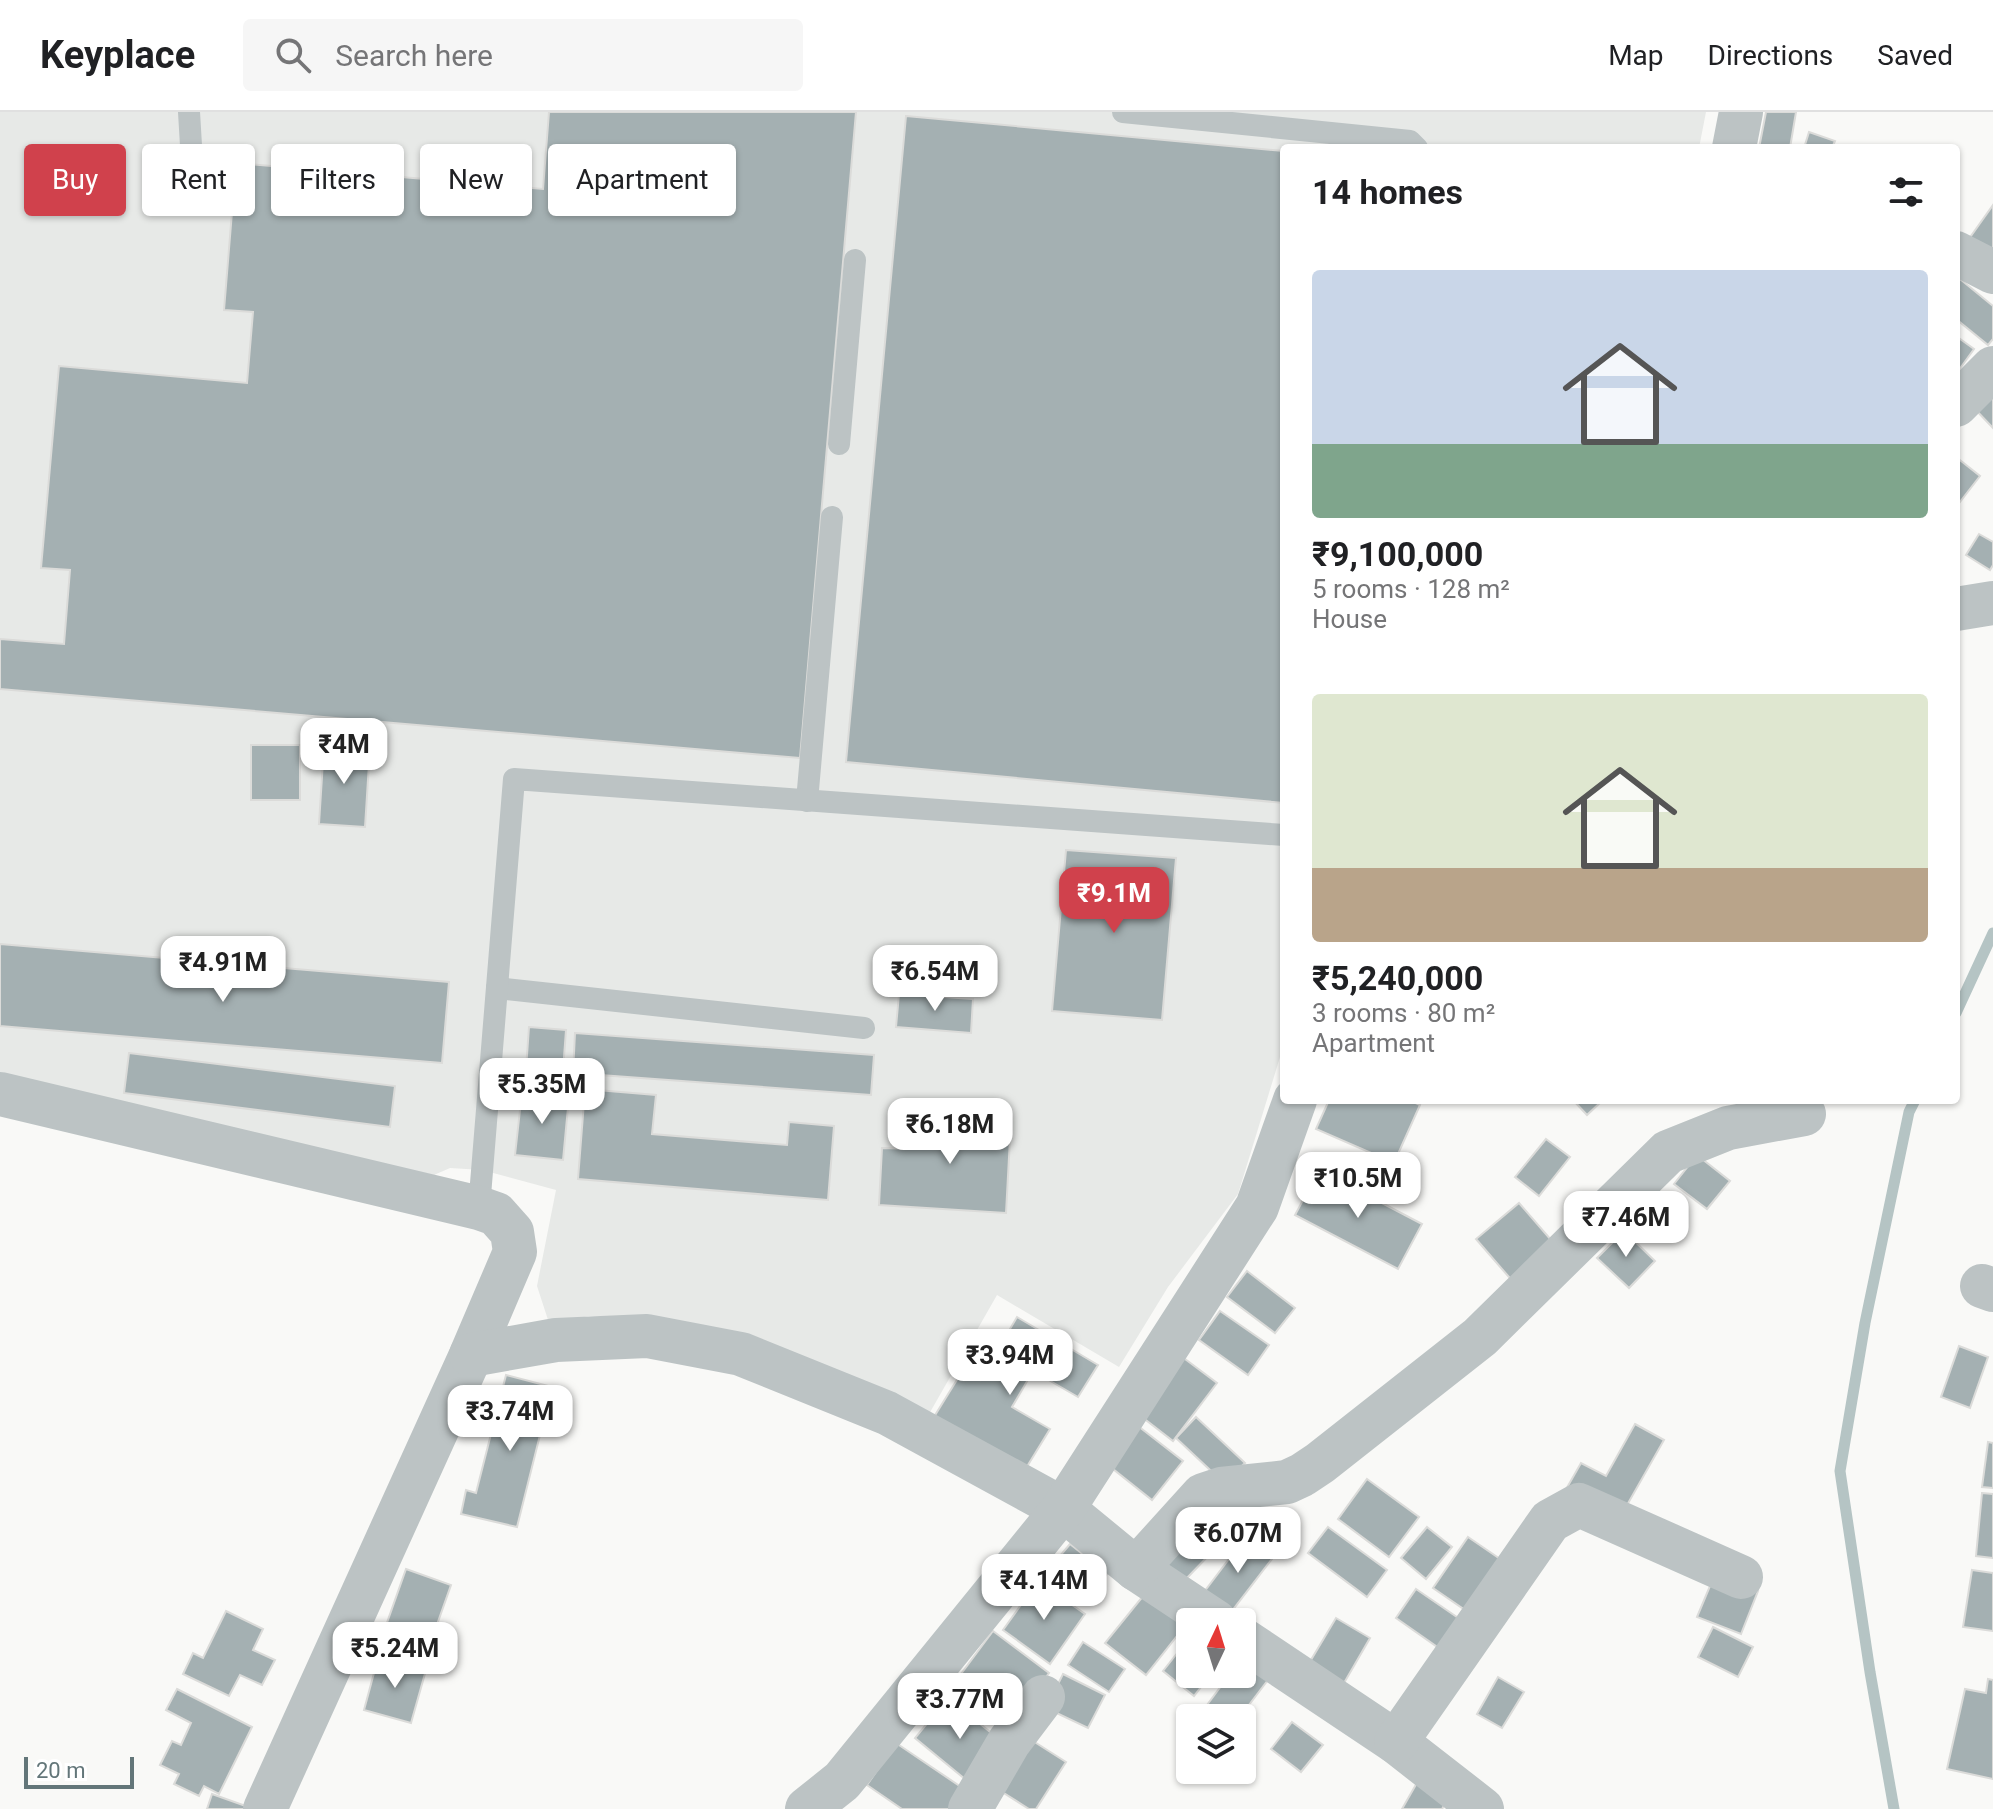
<!DOCTYPE html>
<meta charset="utf-8">
<style>
body{margin:0;font-family:Roboto,sans-serif;background:#f6f6f6;color:#202124;height:100vh;display:flex;flex-direction:column;font-size:30px;white-space:nowrap}
*{box-sizing:border-box;margin:0}
p{font-size:26px;color:#757577}
.icon{flex:none;width:44px;height:44px;fill:none;stroke:currentColor;stroke-width:2;stroke-linecap:round;stroke-linejoin:round}
.map{position:relative;flex:1;overflow:hidden}
.sheet{position:absolute;left:1280px;top:32px;width:680px;height:960px;display:flex;flex-direction:column;background:#fff;border-radius:8px;box-shadow:0 2px 6px #0004}
.sheet>*{flex:none}
.guide{position:absolute;left:24px;top:32px;width:760px;height:72px;display:flex;gap:16px}
.needle{width:52px;rotate:4deg}
.buttons{position:absolute;left:1176px;top:1496px;display:grid;gap:16px}
.buttons a{display:grid;place-items:center;width:80px;height:80px;border-radius:8px;background:#fff;box-shadow:0 2px 6px #0004;font-size:40px}
.scale{position:absolute;left:24px;bottom:20px;width:110px;box-sizing:border-box;padding-left:8px;border:4px solid #637679;border-top:0;font-size:22px;line-height:28px;white-space:nowrap;color:#637679;-webkit-text-stroke:6px #fff;paint-order:stroke}
.price{position:absolute;translate:-50% -68px;padding:0 18px;border-radius:16px;background:#fff;color:#222;font-size:26px;line-height:52px;filter:drop-shadow(0 2px 4px #0008)}
.price::after{content:'';position:absolute;left:50%;top:48px;width:24px;height:18px;margin-left:-12px;background:inherit;clip-path:polygon(0 0,100% 0,50% 100%)}
.price.on{background:#d0414c;color:#fff}
ul{padding:0;list-style:none}
li{display:grid;align-content:center;gap:16px;height:424px;padding:0 32px}
li span{display:grid;place-items:center;height:248px;border-radius:8px;color:#555}
li>.icon{margin-inline-start:auto}
span .icon{width:144px;height:144px;fill:#fffc;stroke-width:1}
li b{font-size:34px}
h2{display:flex;justify-content:space-between;align-items:center;height:96px;padding:0 32px;font-size:34px}
.pill{padding:0 28px;border-radius:8px;background:#fff;box-shadow:0 2px 6px #0004;font-size:28px;line-height:72px}
.pill.on{background:#d0414c;color:#fff}
header{display:flex;align-items:center;gap:48px;box-sizing:border-box;height:112px;padding:0 40px;background:#fff;border-bottom:2px solid #e0e0e0}
header strong{font-size:38px}
nav{display:flex;gap:44px;margin-inline-start:auto;font-size:28px}
.search{width:560px;height:72px;background:#f6f6f6;display:flex;align-items:center;gap:20px;box-sizing:border-box;padding:0 28px;border-radius:8px;color:#757577;font-size:30px}
.map>svg:first-child{display:block}
.built{fill:#e7e9e7}
.lines{fill:none;stroke-linecap:round;stroke-linejoin:round}
.stream{stroke:#b5c4c4;stroke-width:11}
.building{fill:#a4b0b2;stroke:#dbdbd9;stroke-width:2}
.service{stroke:#bcc3c4;stroke-width:22}
.minor{stroke:#bcc3c4;stroke-width:44}
.tertiary{stroke:#bcc3c4;stroke-width:44}
</style>
<header>
<strong>Keyplace</strong>
<div class="search"><svg class="icon" aria-label="search" viewBox="0 0 24 24"><circle cx="10" cy="10" r="6"/><path d="M15 15l6 6"/></svg>Search here</div>
<nav><a>Map</a><a>Directions</a><a>Saved</a></nav>
</header>
<div class="map">
<svg width="1993" height="1697" viewBox="0 0 1993 1697">
<rect width="100%" height="100%" fill="#f9f9f7"/>
<polygon class="built" points="0,0 1706,0 1699,36 1284,36 1284,932 1238,1082 1168,1175 1119,1255 997,1183 929,1302 661,1207 588,1204 550,1214 537,1174 556,1078 482,1058 450,1056 434,1063 0,968"/>
<g class="lines">
<g class="stream">
<polyline points="1956,901 1993,821"/>
<polyline points="1894,1697 1870,1560 1840,1359 1865,1211 1909,1000 1915,988"/>
</g>
</g>
<g class="building">
<polygon points="549,0 856,0 800,646 0,577 0,527 64,532 70,458 41,456 59,254 247,271 253,200 224,198 236,51 543,77"/>
<polygon points="1766,0 1796,0 1790,36 1759,36"/>
<polygon points="906,4 1284,39 1284,691 846,650"/>
<polygon points="1809,20 1835,29 1832,36 1804,36"/>
<polygon points="1993,93 1993,151 1966,131"/>
<polygon points="1960,167 1993,194 1993,227 1988,233 1956,207 1956,172"/>
<polygon points="1956,224 1974,237 1956,262"/>
<polygon points="1993,273 1993,316 1972,294"/>
<polygon points="1956,345 1980,364 1956,395"/>
<polygon points="1979,422 1993,430 1993,453 1990,458 1966,443"/>
<rect x="251" y="633" width="49" height="55"/>
<polygon points="324,633 370,636 365,715 319,712"/>
<polygon points="1066,738 1176,746 1162,908 1052,899"/>
<polygon points="0,832 449,870 442,951 0,914"/>
<polygon points="899,882 973,887 971,921 896,915"/>
<polygon points="529,915 566,918 563,959 526,957"/>
<polygon points="575,921 874,943 871,983 573,961"/>
<polygon points="129,941 395,974 390,1015 124,981"/>
<polygon points="585,977 656,983 652,1022 787,1033 789,1010 834,1014 828,1088 578,1067"/>
<polygon points="522,980 569,985 563,1048 515,1043"/>
<polygon points="1329,988 1409,988 1420,993 1394,1051 1316,1017"/>
<polygon points="1573,988 1603,988 1587,1003"/>
<polygon points="916,1002 1011,1008 1006,1101 879,1093 882,1036 914,1037"/>
<polygon points="1546,1027 1570,1045 1539,1084 1515,1065"/>
<polygon points="1697,1043 1730,1069 1707,1097 1674,1072"/>
<polygon points="1319,1058 1422,1112 1398,1157 1295,1103"/>
<polygon points="1519,1091 1558,1136 1515,1172 1476,1127"/>
<polygon points="1624,1119 1655,1149 1629,1176 1597,1146"/>
<polygon points="1247,1159 1295,1196 1275,1221 1227,1185"/>
<polygon points="1220,1199 1269,1233 1248,1263 1199,1228"/>
<polygon points="1017,1205 1098,1253 1078,1285 1033,1259 1012,1295 1050,1317 1020,1366 929,1313 963,1258 980,1268"/>
<polygon points="1959,1234 1988,1245 1970,1296 1941,1285"/>
<polygon points="1177,1241 1217,1271 1173,1329 1133,1298"/>
<polygon points="506,1263 552,1275 517,1415 461,1402 466,1378 476,1381"/>
<polygon points="1196,1305 1245,1351 1224,1371 1176,1326"/>
<polygon points="1635,1312 1664,1328 1618,1409 1565,1379 1581,1351 1606,1364"/>
<polygon points="1138,1314 1183,1349 1152,1388 1108,1353"/>
<polygon points="1988,1330 1993,1331 1993,1376 1982,1375"/>
<polygon points="1367,1367 1419,1405 1389,1445 1338,1407"/>
<polygon points="1216,1381 1244,1407 1184,1469 1156,1443"/>
<polygon points="1982,1381 1993,1382 1993,1446 1976,1444"/>
<polygon points="1328,1415 1387,1458 1367,1485 1308,1441"/>
<polygon points="1427,1415 1452,1435 1426,1467 1401,1446"/>
<polygon points="1248,1422 1275,1443 1228,1504 1201,1484"/>
<polygon points="1468,1425 1503,1449 1468,1500 1433,1476"/>
<polygon points="1070,1432 1107,1462 1086,1487 1049,1457"/>
<polygon points="406,1457 451,1473 428,1538 383,1522"/>
<polygon points="1972,1458 1993,1461 1993,1519 1963,1515"/>
<polygon points="1715,1462 1758,1479 1741,1522 1697,1505"/>
<polygon points="1038,1469 1085,1502 1050,1552 1003,1518"/>
<polygon points="1152,1473 1192,1505 1146,1563 1105,1531"/>
<polygon points="1416,1477 1467,1512 1446,1541 1396,1506"/>
<polygon points="226,1499 263,1517 253,1538 275,1548 262,1573 240,1563 229,1584 183,1562 193,1541 203,1546"/>
<polygon points="1336,1506 1370,1526 1340,1578 1305,1558"/>
<polygon points="1713,1515 1753,1535 1738,1565 1698,1545"/>
<polygon points="993,1519 1049,1561 1010,1612 955,1570"/>
<polygon points="1190,1525 1190,1562 1211,1562 1194,1584 1163,1559"/>
<polygon points="1083,1530 1125,1557 1109,1580 1068,1553"/>
<polygon points="378,1546 426,1558 411,1611 364,1598"/>
<polygon points="1242,1547 1271,1564 1239,1606 1225,1606 1207,1593 1230,1562 1242,1562"/>
<polygon points="1063,1562 1105,1583 1088,1616 1046,1596"/>
<polygon points="1498,1565 1524,1580 1502,1616 1477,1602"/>
<polygon points="1988,1567 1993,1568 1993,1667 1947,1657 1965,1577 1986,1581"/>
<polygon points="177,1577 252,1615 219,1682 204,1674 199,1684 174,1672 179,1662 160,1653 172,1629 181,1633 191,1611 166,1598"/>
<polygon points="948,1586 1005,1632 971,1672 915,1626"/>
<polygon points="1292,1610 1323,1633 1301,1660 1271,1637"/>
<polygon points="1022,1622 1066,1650 1036,1697 1029,1697 991,1673"/>
<polygon points="896,1631 967,1679 955,1697 902,1697 867,1673"/>
<polygon points="1422,1662 1452,1680 1442,1697 1402,1697"/>
<polygon points="212,1682 254,1697 207,1697"/>
</g>
<g class="lines">
<g class="service">
<polyline points="189,0 193,67"/>
<polyline points="1123,0 1410,29 1417,36"/>
<polyline points="839,332 855,148"/>
<polyline points="807,689 832,405"/>
<polyline points="497,876 864,916"/>
<polyline points="479,1096 514,667 1284,723"/>
</g>
<g class="minor">
<polyline points="1956,141 1993,160"/>
<polyline points="1956,293 1993,256"/>
<polyline points="0,982 479,1096 496,1102 512,1120 515,1140 471,1243 265,1697"/>
<polyline points="1982,1174 1993,1178"/>
<polyline points="471,1243 556,1228 647,1224 741,1242 887,1301 1063,1397 1136,1457 1216,1510"/>
<polyline points="1136,1457 1203,1383 1221,1377 1287,1370 1302,1363 1320,1351 1480,1225 1668,1040 1728,1016 1804,1002"/>
<polyline points="1242,1527 1396,1630 1482,1697"/>
<polyline points="1396,1630 1550,1409 1579,1393 1741,1465"/>
<polyline points="970,1697 1009,1630 1043,1585"/>
</g>
<g class="tertiary">
<polyline points="1734,36 1741,0"/>
<polyline points="1956,497 1993,491"/>
<polyline points="807,1697 842,1669 1063,1397 1257,1095 1295,988"/>
</g>
</g>
</svg>
<div class="buttons">
<a><svg class="needle" viewBox="-14 -14 28 28"><path d="M0-13l5 13h-10z" fill="#e53935"/><path d="M0 13l5-13h-10z" fill="#757577"/></svg></a>
<a><svg class="icon" aria-label="layers" viewBox="0 0 24 24"><path d="M12 4l9 5-9 5-9-5zM3 14l9 5 9-5"/></svg></a>
</div>
<div class="scale">20 m</div>
<b class="price" style="left:344px;top:674px">₹4M</b>
<b class="price on" style="left:1114px;top:823px">₹9.1M</b>
<b class="price" style="left:223px;top:892px">₹4.91M</b>
<b class="price" style="left:935px;top:901px">₹6.54M</b>
<b class="price" style="left:542px;top:1014px">₹5.35M</b>
<b class="price" style="left:950px;top:1054px">₹6.18M</b>
<b class="price" style="left:1358px;top:1108px">₹10.5M</b>
<b class="price" style="left:1626px;top:1147px">₹7.46M</b>
<b class="price" style="left:1010px;top:1285px">₹3.94M</b>
<b class="price" style="left:510px;top:1341px">₹3.74M</b>
<b class="price" style="left:1238px;top:1463px">₹6.07M</b>
<b class="price" style="left:1044px;top:1510px">₹4.14M</b>
<b class="price" style="left:395px;top:1578px">₹5.24M</b>
<b class="price" style="left:960px;top:1629px">₹3.77M</b>
<div class="guide">
<a class="pill on">Buy</a>
<a class="pill">Rent</a>
<a class="pill">Filters</a>
<a class="pill">New</a>
<a class="pill">Apartment</a>
</div>
<section class="sheet">
<h2>14 homes<svg class="icon" aria-label="filters" viewBox="0 0 24 24"><path d="M4 7h16M4 17h16"/><circle cx="9" cy="7" r="2"/><circle cx="15" cy="17" r="2"/></svg></h2>
<ul>
<li><span style="background:linear-gradient(#c9d6e8 70%,#7fa58c 0)"><svg class="icon" aria-label="home" viewBox="0 0 24 24"><path d="M3 11l9-7 9 7M6 9v11h12V9"/></svg></span><div><b>₹9,100,000</b><p>5 rooms · 128 m²</p><p>House</p></div></li>
<li><span style="background:linear-gradient(#dfe7d0 70%,#b9a48a 0)"><svg class="icon" aria-label="home" viewBox="0 0 24 24"><path d="M3 11l9-7 9 7M6 9v11h12V9"/></svg></span><div><b>₹5,240,000</b><p>3 rooms · 80 m²</p><p>Apartment</p></div></li>
</ul>
</section>
</div>
